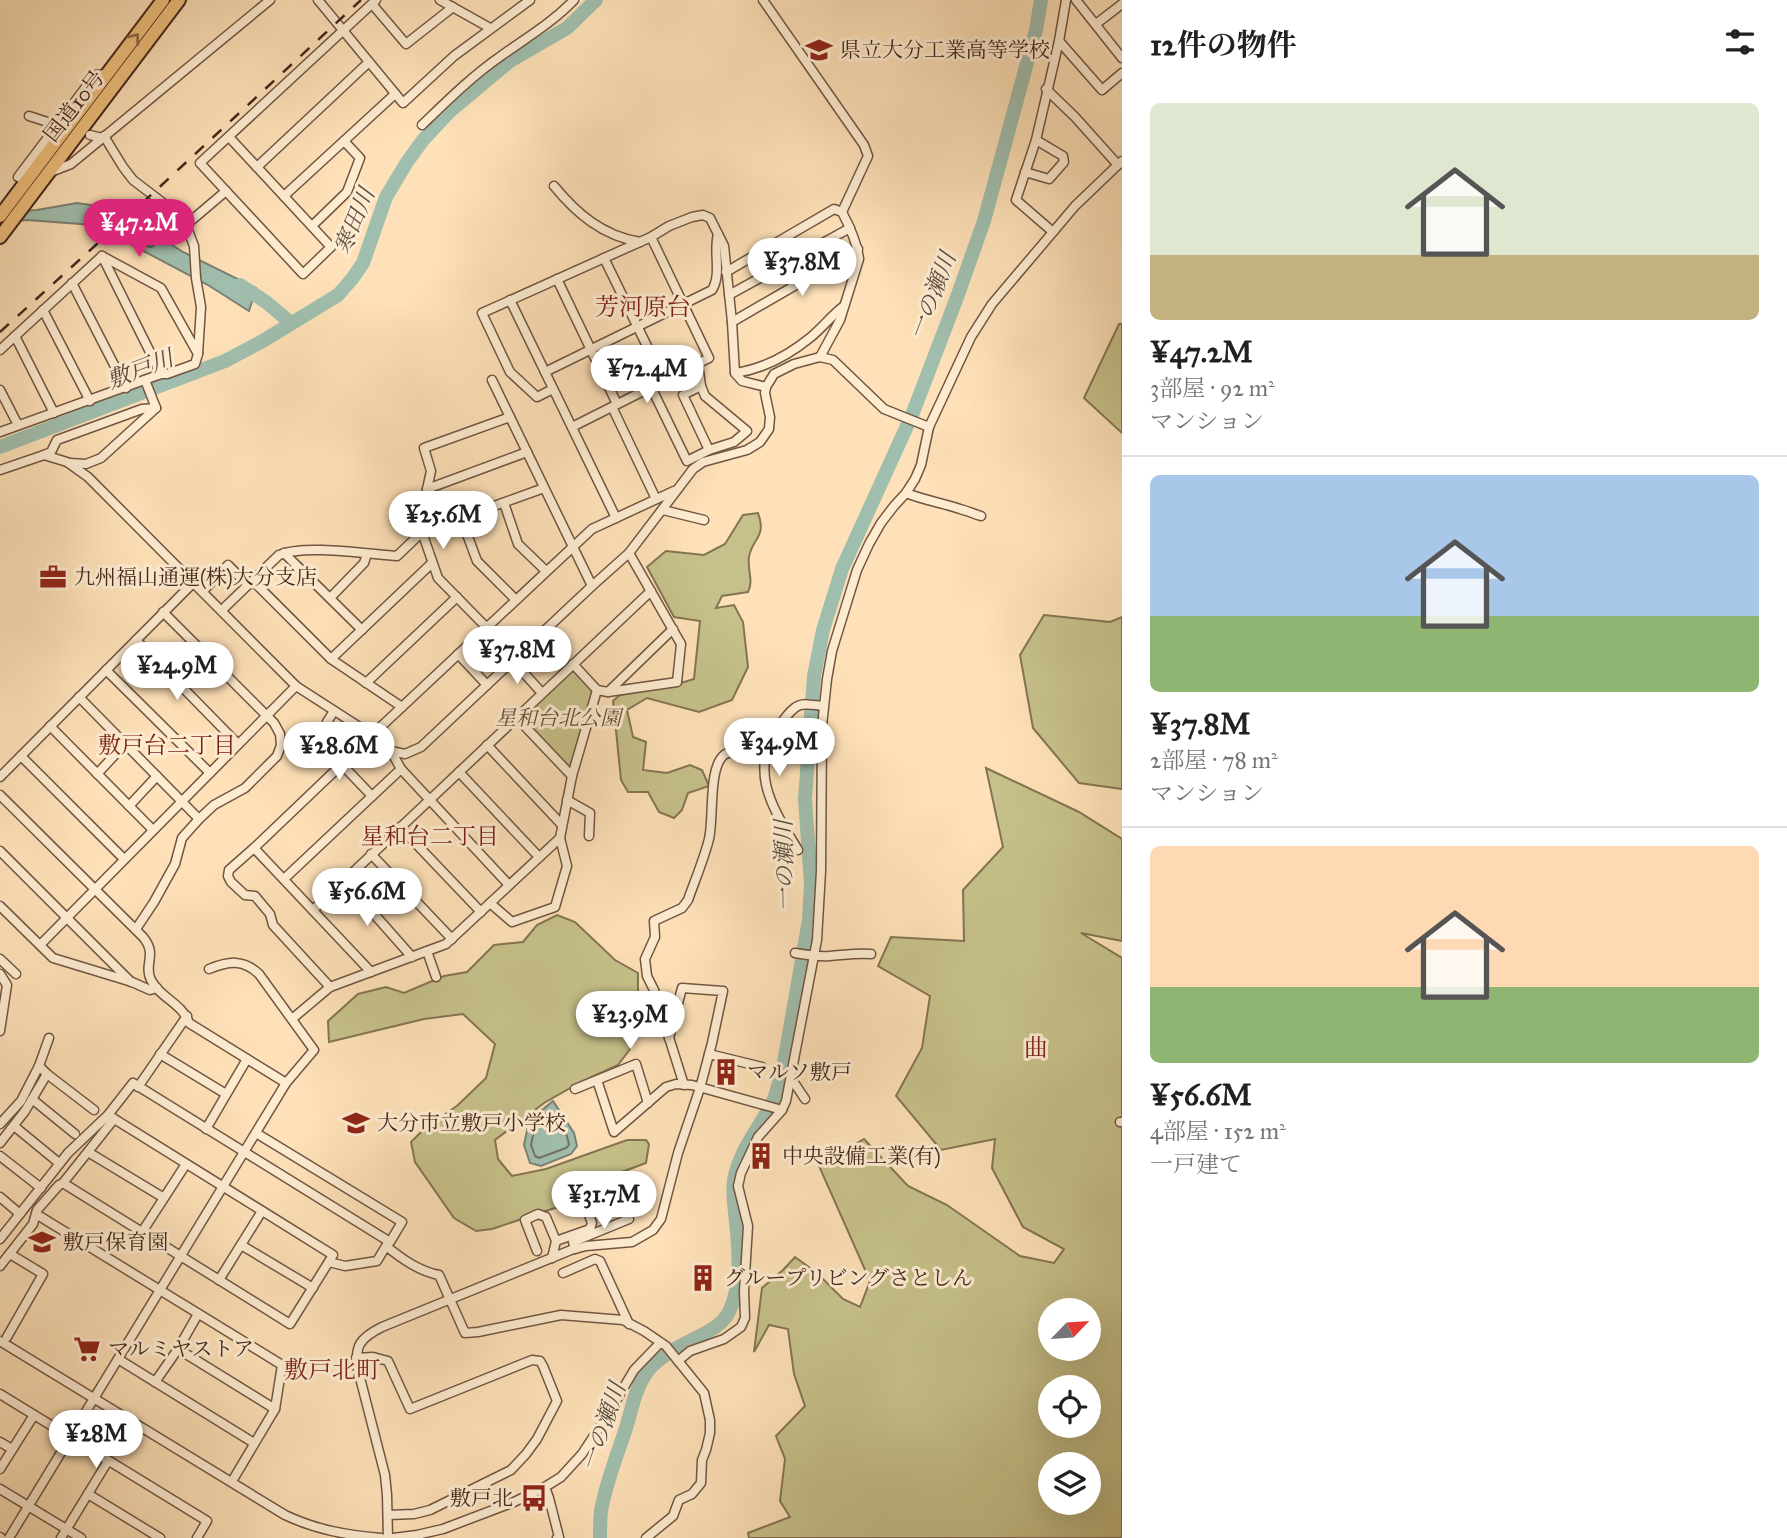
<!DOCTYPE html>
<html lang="ja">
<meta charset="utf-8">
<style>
body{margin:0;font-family:"IM FELL Great Primer","Noto Serif JP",serif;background:#f6f6f6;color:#202124;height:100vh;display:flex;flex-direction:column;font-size:26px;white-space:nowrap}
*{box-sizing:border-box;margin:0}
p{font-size:23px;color:#757577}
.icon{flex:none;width:38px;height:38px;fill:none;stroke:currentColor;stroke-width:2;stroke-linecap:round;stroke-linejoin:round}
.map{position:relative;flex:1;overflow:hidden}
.side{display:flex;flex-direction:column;background:#fff;width:665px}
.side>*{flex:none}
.needle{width:46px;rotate:65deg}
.tools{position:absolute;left:1038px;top:1298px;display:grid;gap:14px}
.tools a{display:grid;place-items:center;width:63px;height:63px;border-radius:50%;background:#fff;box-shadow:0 7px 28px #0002;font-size:35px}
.price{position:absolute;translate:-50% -60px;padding:0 16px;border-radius:24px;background:#fff;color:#222;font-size:23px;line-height:46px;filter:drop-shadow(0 2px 4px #0008)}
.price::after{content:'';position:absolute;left:50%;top:42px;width:21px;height:16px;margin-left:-10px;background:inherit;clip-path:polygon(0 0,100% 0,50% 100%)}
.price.current{background:#db2777;color:#fff}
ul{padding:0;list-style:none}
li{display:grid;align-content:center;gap:14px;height:371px;padding:0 28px}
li+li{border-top:2px solid #e0e0e0}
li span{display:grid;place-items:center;height:217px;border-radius:10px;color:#555}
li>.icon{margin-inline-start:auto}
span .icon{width:126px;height:126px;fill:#fffc;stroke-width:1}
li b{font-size:30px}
h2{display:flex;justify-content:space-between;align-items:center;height:84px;padding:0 28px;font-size:30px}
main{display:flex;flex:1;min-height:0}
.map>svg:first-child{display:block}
.green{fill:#c6c18a;stroke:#847453;stroke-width:2;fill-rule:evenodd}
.water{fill:#a0beae;stroke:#7a8174;stroke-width:2}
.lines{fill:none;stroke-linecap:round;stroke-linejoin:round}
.shore{stroke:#717265;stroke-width:2}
.river{stroke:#a0beae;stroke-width:14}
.minor-casing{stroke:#715543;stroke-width:11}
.highway-casing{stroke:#42261c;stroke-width:16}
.minor{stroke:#feecd1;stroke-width:8}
.highway{stroke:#efc07c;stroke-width:12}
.rail{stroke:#42261c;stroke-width:2.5;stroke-dasharray:12 12;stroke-linecap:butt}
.oneway{stroke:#906b47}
.labels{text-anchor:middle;stroke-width:6;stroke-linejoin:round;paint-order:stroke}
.poi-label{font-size:21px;fill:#42261c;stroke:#feecd1;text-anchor:start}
.street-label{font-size:21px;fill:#42261c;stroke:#feecd1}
.park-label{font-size:21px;font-style:italic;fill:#634d38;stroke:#feecd1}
.water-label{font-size:23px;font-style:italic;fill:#5a4c40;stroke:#feecd1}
.neighbourhood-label{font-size:23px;fill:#7a1f14;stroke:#feecd1}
.quarter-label{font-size:24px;fill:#7a1f14;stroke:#feecd1}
</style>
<main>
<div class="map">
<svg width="1122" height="1538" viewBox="0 0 1122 1538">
<rect width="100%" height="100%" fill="#fee1b8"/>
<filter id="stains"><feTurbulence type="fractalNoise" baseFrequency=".00286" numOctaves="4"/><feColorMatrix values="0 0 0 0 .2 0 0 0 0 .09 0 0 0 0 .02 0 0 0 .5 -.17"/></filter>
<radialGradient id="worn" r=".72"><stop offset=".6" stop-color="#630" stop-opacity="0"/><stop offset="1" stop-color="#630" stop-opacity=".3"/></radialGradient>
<g class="green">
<polygon points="1119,324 1122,324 1122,433 1084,398"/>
<path d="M758 513C767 538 752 538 749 557 747 570 754 580 748 592L722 596 716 608 734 605 743 622 748 667 732 700 699 712 647 698 627 710 633 737 646 742 643 770 667 773 690 765 702 770 709 786 688 793 682 810 674 818 659 812 648 792H628L621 780 613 701 620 695 671 686 694 679 700 621 674 617 647 567 666 551 704 555 725 544 743 515Z"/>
<polygon points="1044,615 1110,622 1122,617 1122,789 1079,783 1033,728 1020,655"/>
<polygon points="570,671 574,671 592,690 592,693 572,766 569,768 523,719 523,716"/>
<path d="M986 768 1079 812 1122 839V941L1081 933 1122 958V1538H749L748 1533 790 1517 780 1501 785 1459 776 1436 805 1406 794 1374 788 1329 769 1325 754 1352 762 1288 783 1270 795 1257 817 1273 843 1299 860 1307 870 1281 819 1166 864 1139 908 1186 947 1205 1020 1256 1054 1263 1064 1249 1023 1227 992 1168 995 1139 941 1150 896 1096 922 1048 930 996 878 966 891 937 964 941 963 890 1003 847ZM1050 1311H1088V1349H1050ZM1050 1388H1088V1426H1050ZM1050 1465H1088V1503H1050Z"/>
<polygon points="557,915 575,922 615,960 638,973 638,1004 630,1049 618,1065 581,1082 544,1103 495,1140 498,1159 512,1176 546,1169 627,1140 646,1140 649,1144 646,1163 608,1177 558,1207 492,1229 476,1231 454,1218 415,1162 411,1142 422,1131 458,1105 486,1078 495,1044 463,1014 424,1019 329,1042 328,1021 358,994 386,987 404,993 444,976 467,972 494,945 523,942 537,925"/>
</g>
<g class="water">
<polygon points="77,203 104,207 136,222 183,252 256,288 249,311 208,285 94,225 27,220 0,223 0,213 37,210"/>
<polygon points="553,1101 574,1133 577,1146 571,1154 541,1166 530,1163 524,1145 529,1121"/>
</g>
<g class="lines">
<g class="shore">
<polygon points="106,217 133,228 153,241 154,246 150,247 106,224 104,220"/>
<polygon points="550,1113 553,1114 567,1136 569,1145 566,1148 539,1158 535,1156 531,1145 535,1126"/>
</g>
<g class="river">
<polyline points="240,285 266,302 291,323"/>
<polyline points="0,447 225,361 261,342 338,295 352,279 363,263 386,197 407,162 423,140 449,112 510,61 567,28 596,0"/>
<path d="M600 1538C600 1529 600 1520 601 1511 606 1482 618 1453 627 1425 632 1408 635 1390 645 1375 649 1368 657 1361 664 1356 682 1341 719 1333 729 1312 742 1286 739 1250 736 1222 735 1208 732 1195 734 1180 741 1146 760 1128 774 1099 777 1091 779 1082 782 1074L809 920 811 884 805 799 814 676 823 630 842 569 912 415 956 300 984 221 1036 30 1041 0"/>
</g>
<defs>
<g id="minor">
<polyline points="318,0 403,103 454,56 530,0"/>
<polyline points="440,0 490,28"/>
<polyline points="763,0 864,145 868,156 842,212"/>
<polyline points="1076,0 1122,58"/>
<polyline points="372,4 406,44 453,7"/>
<polyline points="1096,24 1122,4"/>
<polyline points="1059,41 1102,90 1122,73"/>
<polyline points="1046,89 1075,117 1118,165"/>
<polyline points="29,116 60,126"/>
<path d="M422 125C447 101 472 76 501 56 526 38 552 23 574 0"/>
<polyline points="90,135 102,138"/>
<polyline points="104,136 123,167 133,180 175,212 186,225 194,246 196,278 201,307 198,354"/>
<polyline points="229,137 331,247 303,274 200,163 376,0"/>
<polyline points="257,167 369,62"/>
<polyline points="53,171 71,164 270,0"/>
<polyline points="1025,172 1049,179 1064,162 1063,156 1036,140"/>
<polyline points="28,182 18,177 95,75 107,74"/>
<path d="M554 186C577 214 603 236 640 242"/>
<polyline points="284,196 395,94"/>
<polyline points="186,225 226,191"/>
<polyline points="312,226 347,192 360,158 344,141"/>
<polyline points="1053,232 1016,200 1036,140 1059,41 1066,0"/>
<polyline points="102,256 161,374"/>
<polyline points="604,258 664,381"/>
<path d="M726 272 834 209 842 212C850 227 857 242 859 259L840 320 820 357"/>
<polyline points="557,279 617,404"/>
<polyline points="72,283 126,388"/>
<polyline points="729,295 850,228"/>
<polyline points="510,300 616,518"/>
<polyline points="43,310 90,401"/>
<polyline points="732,322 858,249"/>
<polyline points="15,336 54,413"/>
<polyline points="0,350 102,256"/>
<path d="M545 372 712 290C722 274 713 252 718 234"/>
<path d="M735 373C763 369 789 355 811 337 823 327 832 315 844 306"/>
<polyline points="492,380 592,586"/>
<polyline points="701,386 683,395 709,450"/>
<polyline points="651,387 687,461 709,450 734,442 747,431 705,396 701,386 698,364"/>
<polyline points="553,389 537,397 510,372 482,313 651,237 669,226 692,217 703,215 710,218 724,246 732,322 735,373 742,381 766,387"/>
<polyline points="0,390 18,425"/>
<polyline points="614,411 656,499"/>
<polyline points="572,427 709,358 651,237"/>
<polyline points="0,432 161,374 167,374 195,364 198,354 161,288 102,256"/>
<polyline points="44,455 51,452 57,440 142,409 156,408"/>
<polyline points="70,463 86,464 101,458 156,408 145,380"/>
<polyline points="0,470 44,455 67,462 88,477 296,686 372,735 391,751 405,754 421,747 592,586 629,553 693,469 703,462 747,450 760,442 769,429 770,417 765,393 766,387 774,374 794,364 820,357 833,360 884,409 929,427 971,337 992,304 1075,206 1122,161"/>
<polyline points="427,489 527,452"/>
<path d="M906 493C924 500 942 503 960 509 968 511 974 514 981 516"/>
<polyline points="504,503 518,544 546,571"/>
<polyline points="663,510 704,520"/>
<polyline points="461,518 477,561 516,600"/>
<polyline points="284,553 362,630"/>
<polyline points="253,581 331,659 402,707"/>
<polyline points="203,591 228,565 248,585"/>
<polyline points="330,598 364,563 367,554"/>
<path d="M222 610 279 555C304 544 368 554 397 556L422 532 427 489 431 471 424 448 510 417"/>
<polyline points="486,627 438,578 422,532 544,488"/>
<polyline points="136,640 238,744"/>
<polyline points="458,654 487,685"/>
<polyline points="331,659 432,563"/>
<polyline points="513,661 542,693"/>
<polyline points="573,664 597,690 608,692 677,682 681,644 629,553"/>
<polyline points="106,670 210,773"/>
<polyline points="366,683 457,597"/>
<polyline points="608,692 673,629"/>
<polyline points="79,697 199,819"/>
<polyline points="334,711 327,722 327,749 372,796"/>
<polyline points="516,717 572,776"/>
<polyline points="50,726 153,830"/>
<polyline points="372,735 592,529 674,491"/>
<polyline points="487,745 562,825"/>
<polyline points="391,751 401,769 509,885"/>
<polyline points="21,756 124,859"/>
<polyline points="459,772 539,857"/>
<polyline points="97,774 125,744"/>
<polyline points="0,777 194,582"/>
<path d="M0 795 143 937C158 955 143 964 151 980 160 998 182 1003 189 1023L286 1083"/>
<polyline points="567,800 590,813 589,836"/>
<polyline points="129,806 157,776"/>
<polyline points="400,827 481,912"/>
<polyline points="254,848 371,972"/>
<path d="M798 850C772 807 746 769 782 722 797 702 799 703 823 706"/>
<polyline points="0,851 131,982"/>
<polyline points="371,854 452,939"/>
<polyline points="284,879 401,769"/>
<polyline points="344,880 412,957"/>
<polyline points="490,903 512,922 555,907 567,866 560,838 572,776 597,690"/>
<polyline points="0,906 53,958 132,982 150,990 157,988"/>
<polyline points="313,910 651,591"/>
<polyline points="136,929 154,902 175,864 182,838 199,819 214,805 245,788 277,756 281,745 280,734 274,723 163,612"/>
<polyline points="40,945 296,686"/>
<polyline points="427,951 436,977"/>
<path d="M795 953C807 955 819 957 830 956 844 955 857 953 871 954"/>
<polyline points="0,959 16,974"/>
<polyline points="0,974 7,985 0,1031"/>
<polyline points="330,987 273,925 270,914 255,896 245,895 231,882 228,876 229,870 254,848 342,764"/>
<polyline points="292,1019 330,987 446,944 560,838"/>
<polyline points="160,1054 226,1094"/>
<polyline points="709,1054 762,1067"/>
<polyline points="47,1074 94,1110"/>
<polyline points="791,1078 805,1099"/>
<polyline points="597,1080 614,1132 666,1087 676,1084 692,1085 782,1110"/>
<path d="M684 1085 654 990 647 976 645 959 655 937 654 921 682 908 688 900C695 880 704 859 709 839 714 819 708 768 724 755 731 749 754 755 765 756"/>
<polyline points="138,1087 187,1016"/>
<polyline points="575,1089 636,1064 648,1103"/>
<polyline points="32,1099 75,1134"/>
<polyline points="1120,1122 1122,1122"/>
<polyline points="0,1124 21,1101 39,1066 49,1038"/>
<polyline points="14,1126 59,1163"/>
<polyline points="206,1129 247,1059"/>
<polyline points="0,1143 25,1111 47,1074 39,1066"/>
<polyline points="88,1152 164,1198"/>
<polyline points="0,1156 41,1188"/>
<polyline points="63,1183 290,1324 333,1255 108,1115"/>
<polyline points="0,1197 20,1214"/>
<polyline points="36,1214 282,1365 275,1409 234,1478"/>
<polyline points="142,1232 186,1164"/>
<polyline points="0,1239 68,1153 108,1115 133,1083 390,1242 402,1222 256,1133"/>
<polyline points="556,1241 590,1229 592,1223 583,1199 579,1197"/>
<polyline points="241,1245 313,1288"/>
<polyline points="575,1249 573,1242 629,1219"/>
<polyline points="537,1251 525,1220 538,1214 546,1217 556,1241 552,1258"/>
<path d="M329 1262 345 1266 377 1261 386 1246C402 1259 419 1271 439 1275L465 1333 478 1332 561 1315 623 1320 644 1331 666 1346 704 1393 710 1420V1433L706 1450 702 1460 701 1483 692 1494 679 1500 673 1516 646 1538"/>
<polyline points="0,1266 33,1224 37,1210 59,1185 63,1183 114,1119"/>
<polyline points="563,1273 595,1259 600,1261 629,1324"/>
<polyline points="219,1280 262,1211"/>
<polyline points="7,1337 43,1274 10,1254"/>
<path d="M0 1341 285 1515C317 1530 346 1535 381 1538"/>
<polyline points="178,1349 275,1409"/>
<polyline points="356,1358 373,1357 388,1361 410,1409 532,1360 540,1361 543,1366 557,1401 537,1439 526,1454 511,1470 430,1510 414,1514 388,1515"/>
<polyline points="118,1359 254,1443"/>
<polyline points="678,1361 690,1351 724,1339 741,1327 745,1318 744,1291 748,1226 738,1186 741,1173 758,1137 782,1110 786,1101 817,940 821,871 822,726 827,679 832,651 857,570 869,544 881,523 894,506 906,493 915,479 921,465 929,427"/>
<polyline points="155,1382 178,1349 198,1314"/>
<polyline points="0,1394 207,1521 197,1538"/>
<polyline points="0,1442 12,1449"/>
<polyline points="0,1469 34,1415"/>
<polyline points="545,1487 549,1498 559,1537 557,1538"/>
<polyline points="0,1489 81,1538"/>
<polyline points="88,1494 160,1538"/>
<polyline points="0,1537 1,1538"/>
<path d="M9 1538 286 1083 314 1050 259 974C243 959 229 961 209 969"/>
<polyline points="61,1538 108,1461"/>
<path d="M388 1538 387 1495 385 1475 358 1370C354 1346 360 1338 382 1327L571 1250 586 1246 632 1242 653 1230 661 1219 678 1153 700 1088 712 1043 723 991 682 988 669 1038"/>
<polyline points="393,1538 417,1535 443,1529 514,1502 545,1487 561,1477 582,1454 607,1416 634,1370 660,1343"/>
</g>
<g id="highway">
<polyline points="0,216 163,0"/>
<polyline points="0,237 179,0"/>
</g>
</defs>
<use href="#minor" class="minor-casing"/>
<use href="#highway" class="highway-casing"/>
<use href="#minor" class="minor"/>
<use href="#highway" class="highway"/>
<polyline class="rail" points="0,332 152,194 361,0"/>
</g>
<defs><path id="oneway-chevron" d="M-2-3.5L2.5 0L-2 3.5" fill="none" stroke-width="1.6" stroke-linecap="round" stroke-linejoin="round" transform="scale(1.75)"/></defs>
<use class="oneway" href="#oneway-chevron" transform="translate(135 38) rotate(-53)"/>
<defs>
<symbol id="school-bare" viewBox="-9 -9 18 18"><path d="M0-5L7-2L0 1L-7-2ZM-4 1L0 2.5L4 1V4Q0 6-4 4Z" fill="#8f2418" stroke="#feecd1" stroke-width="2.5" paint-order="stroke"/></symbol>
<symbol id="office-bare" viewBox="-9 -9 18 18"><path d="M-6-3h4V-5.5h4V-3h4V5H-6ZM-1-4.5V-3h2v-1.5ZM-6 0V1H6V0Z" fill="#8f2418" stroke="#feecd1" stroke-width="2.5" paint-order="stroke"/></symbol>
<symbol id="building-bare" viewBox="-9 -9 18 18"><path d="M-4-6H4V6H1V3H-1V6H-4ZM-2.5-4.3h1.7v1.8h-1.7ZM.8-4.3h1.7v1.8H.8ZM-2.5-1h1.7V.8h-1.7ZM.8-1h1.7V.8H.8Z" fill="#8f2418" stroke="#feecd1" stroke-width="2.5" paint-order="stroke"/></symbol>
<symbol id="supermarket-bare" viewBox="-9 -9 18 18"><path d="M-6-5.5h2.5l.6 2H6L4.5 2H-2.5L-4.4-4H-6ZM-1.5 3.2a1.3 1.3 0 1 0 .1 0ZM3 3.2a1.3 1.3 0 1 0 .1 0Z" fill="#8f2418" stroke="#feecd1" stroke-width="2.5" paint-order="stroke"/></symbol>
<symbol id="bus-bare" viewBox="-9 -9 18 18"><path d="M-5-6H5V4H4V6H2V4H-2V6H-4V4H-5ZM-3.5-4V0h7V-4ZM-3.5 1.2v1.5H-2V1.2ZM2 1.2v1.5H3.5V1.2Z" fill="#8f2418" stroke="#feecd1" stroke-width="2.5" paint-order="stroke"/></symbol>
</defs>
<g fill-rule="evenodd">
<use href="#school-bare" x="800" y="31" width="38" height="38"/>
<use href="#office-bare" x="34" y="558" width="38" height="38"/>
<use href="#building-bare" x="707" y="1053" width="38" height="38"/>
<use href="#school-bare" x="337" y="1104" width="38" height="38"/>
<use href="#building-bare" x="742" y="1137" width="38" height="38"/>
<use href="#school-bare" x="23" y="1223" width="38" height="38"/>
<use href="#building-bare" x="684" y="1259" width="38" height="38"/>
<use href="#supermarket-bare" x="68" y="1330" width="38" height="38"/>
<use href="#bus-bare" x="515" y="1479" width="38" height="38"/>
</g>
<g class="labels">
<g class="poi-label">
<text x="840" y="57">県立大分工業高等学校</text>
<text x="74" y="584">九州福山通運(株)大分支店</text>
<text x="747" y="1079">マルソ敷戸</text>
<text x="377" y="1130">大分市立敷戸小学校</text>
<text x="782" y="1163">中央設備工業(有)</text>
<text x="63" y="1249">敷戸保育園</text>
<text x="724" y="1285">グループリビングさとしん</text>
<text x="108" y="1356">マルミヤストア</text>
<text x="513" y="1505" text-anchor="end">敷戸北</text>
</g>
<g class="street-label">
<text transform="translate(74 106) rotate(-52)" y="7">国道10号</text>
</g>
<g class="park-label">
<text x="558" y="725">星和台北公園</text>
</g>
<g class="water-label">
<text transform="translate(354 221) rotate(-67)" y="8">寒田川</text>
<text transform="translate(932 296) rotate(-69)" y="8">一の瀬川</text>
<text transform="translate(140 369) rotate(-21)" y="8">敷戸川</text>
<text transform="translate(784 866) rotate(-91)" y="8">一の瀬川</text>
<text transform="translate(603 1427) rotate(-71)" y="8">一の瀬川</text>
</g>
<g class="neighbourhood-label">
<text x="167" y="753">敷戸台二丁目</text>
<text x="430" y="844">星和台二丁目</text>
</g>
<g class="quarter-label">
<text x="643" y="315">芳河原台</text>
<text x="1036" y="1056">曲</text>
<text x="332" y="1378">敷戸北町</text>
</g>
</g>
<rect width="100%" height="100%" filter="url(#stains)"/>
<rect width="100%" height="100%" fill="url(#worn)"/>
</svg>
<div class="tools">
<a><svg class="needle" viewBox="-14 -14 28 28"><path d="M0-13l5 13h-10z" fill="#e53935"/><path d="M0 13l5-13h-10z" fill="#757577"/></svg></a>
<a><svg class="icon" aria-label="locate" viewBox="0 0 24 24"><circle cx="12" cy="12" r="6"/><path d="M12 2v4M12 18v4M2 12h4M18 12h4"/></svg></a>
<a><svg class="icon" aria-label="layers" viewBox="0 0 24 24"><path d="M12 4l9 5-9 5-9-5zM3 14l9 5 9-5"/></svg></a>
</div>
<b class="price current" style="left:139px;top:259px">¥47.2M</b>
<b class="price" style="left:802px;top:298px">¥37.8M</b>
<b class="price" style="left:647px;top:405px">¥72.4M</b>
<b class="price" style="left:443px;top:551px">¥25.6M</b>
<b class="price" style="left:517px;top:686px">¥37.8M</b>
<b class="price" style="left:177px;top:702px">¥24.9M</b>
<b class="price" style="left:779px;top:778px">¥34.9M</b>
<b class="price" style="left:339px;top:782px">¥28.6M</b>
<b class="price" style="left:367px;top:928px">¥56.6M</b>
<b class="price" style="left:630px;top:1051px">¥23.9M</b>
<b class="price" style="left:604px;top:1231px">¥31.7M</b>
<b class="price" style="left:96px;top:1470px">¥28M</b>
</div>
<section class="side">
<h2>12件の物件<svg class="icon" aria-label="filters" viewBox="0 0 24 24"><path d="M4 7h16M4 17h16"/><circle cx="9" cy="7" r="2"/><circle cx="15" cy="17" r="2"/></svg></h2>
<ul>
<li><span style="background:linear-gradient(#dfe7d0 70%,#c2b280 0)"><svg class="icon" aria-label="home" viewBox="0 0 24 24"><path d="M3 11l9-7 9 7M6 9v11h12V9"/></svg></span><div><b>¥47.2M</b><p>3部屋 · 92 m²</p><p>マンション</p></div></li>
<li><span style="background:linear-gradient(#a9c7e8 65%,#8fb573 0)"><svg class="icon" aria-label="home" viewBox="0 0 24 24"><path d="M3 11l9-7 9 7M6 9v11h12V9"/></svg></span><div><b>¥37.8M</b><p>2部屋 · 78 m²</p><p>マンション</p></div></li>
<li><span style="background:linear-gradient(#ffd9b3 65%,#8fb573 0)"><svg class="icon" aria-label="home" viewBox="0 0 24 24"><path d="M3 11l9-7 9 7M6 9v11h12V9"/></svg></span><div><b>¥56.6M</b><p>4部屋 · 152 m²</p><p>一戸建て</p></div></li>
</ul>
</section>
</main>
